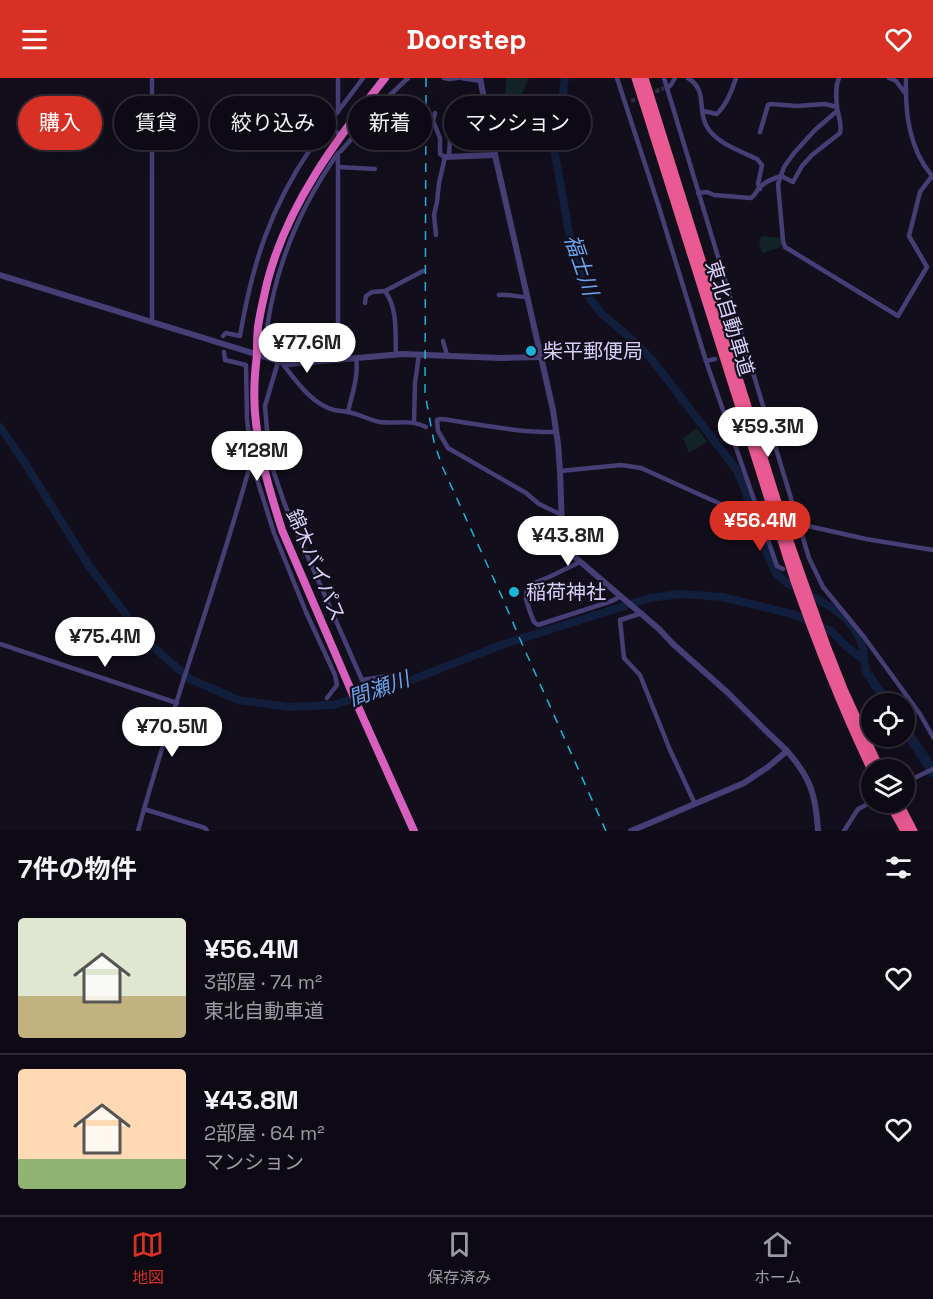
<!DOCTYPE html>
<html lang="ja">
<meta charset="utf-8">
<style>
body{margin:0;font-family:"Space Grotesk","Noto Sans JP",sans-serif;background:#1c1822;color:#f1f3f6;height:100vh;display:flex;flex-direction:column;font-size:22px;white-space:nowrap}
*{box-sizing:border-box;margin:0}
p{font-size:20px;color:#9b9aa0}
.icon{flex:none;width:33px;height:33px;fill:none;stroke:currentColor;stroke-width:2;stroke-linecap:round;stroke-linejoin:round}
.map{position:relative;height:753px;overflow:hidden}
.side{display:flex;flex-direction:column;background:#0e0a15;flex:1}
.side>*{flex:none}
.hud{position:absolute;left:18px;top:18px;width:600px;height:54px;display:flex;gap:12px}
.buttons{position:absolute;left:861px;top:615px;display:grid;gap:12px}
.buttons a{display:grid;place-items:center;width:54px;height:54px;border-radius:50%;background:#0e0a15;box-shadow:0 6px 24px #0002,0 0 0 2px #2e2b34;font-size:30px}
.price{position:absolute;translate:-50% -51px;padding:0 14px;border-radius:21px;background:#fff;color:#222;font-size:20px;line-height:39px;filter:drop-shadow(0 2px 3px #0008)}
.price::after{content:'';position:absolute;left:50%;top:36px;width:18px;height:14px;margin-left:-9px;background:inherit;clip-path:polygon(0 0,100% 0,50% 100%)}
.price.on{background:#d93025;color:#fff}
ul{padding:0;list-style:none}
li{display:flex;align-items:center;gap:18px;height:150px;padding:0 18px}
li+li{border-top:2px solid #2e2b34}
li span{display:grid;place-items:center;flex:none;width:168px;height:120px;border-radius:6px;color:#555}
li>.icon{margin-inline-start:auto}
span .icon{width:72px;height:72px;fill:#fffc;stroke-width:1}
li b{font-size:26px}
h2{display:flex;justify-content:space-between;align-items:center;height:72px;padding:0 18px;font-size:26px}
.chip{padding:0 21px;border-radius:27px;background:#0e0a15;box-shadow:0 6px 24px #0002,0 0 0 2px #2e2b34;font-size:21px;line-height:54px}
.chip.on{background:#d93025;color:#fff}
header{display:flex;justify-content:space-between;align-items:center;height:78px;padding:0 18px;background:#d93025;color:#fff;font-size:27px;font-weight:800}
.tabs{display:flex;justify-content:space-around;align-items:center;height:84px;border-top:2px solid #2e2b34;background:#0e0a15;font-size:16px;color:#9b9aa0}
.tabs a{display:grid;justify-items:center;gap:3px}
.tabs .on{color:#d93025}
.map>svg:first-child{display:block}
.green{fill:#122426}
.water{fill:#121f3c}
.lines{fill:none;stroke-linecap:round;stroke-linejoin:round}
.river{stroke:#121f3c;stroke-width:8}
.minor-tunnel{stroke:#302b3d;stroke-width:4.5;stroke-dasharray:4.5 2;stroke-linecap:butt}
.minor{stroke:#463f76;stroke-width:4.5}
.tertiary{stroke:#463f76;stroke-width:6}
.trunk{stroke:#d85fbe;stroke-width:8}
.motorway{stroke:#ea5a92;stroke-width:9}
.rail{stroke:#1cb4d9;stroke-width:1.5;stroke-dasharray:9 8;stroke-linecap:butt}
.poi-dot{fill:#1cb4d9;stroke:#120e1c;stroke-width:2}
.labels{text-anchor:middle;stroke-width:4.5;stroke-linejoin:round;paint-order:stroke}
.street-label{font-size:20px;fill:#d8d0f9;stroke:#120e1c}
.poi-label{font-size:20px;fill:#d8d0f9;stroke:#120e1c;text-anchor:start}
.water-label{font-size:21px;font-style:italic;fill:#6ba4ec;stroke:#120e1c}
</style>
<header><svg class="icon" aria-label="menu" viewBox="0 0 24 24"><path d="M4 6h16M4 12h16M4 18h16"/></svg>Doorstep<svg class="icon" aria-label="heart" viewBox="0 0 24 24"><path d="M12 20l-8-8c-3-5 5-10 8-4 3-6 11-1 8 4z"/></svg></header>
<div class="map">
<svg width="933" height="753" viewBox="0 0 933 753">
<rect width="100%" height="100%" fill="#120e1c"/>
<g class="green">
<polygon points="506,0 529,0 521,19 510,31 506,32 505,27"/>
<path d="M762 158 782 160 781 169 763 175C760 169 757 164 762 158Z"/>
<polygon points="697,350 707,364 689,375 683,360"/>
</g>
<g class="water">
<polygon points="872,594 893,625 883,625 871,608"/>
<polygon points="905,642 933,684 933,700 929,697 904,659"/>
</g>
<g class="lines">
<g class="river">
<polyline points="565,0 555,76 570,160 583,207 590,221 601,235 635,264 653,283 736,391 744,409 761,462 776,495 787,505 831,529 848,542 858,557 862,566 866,594 887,626"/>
<polyline points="0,349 23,382 89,488 146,563 190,601 238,622 288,629 333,627 406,604 504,566 650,520 680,516 722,519 792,536 831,553 847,569 863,581"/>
</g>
<g class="minor-tunnel">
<polyline points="631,23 664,10"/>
<polyline points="732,276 743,272"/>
<polyline points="783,446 799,446"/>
</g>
<g class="minor">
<polyline points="444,0 449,1 457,0"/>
<polyline points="461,0 480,3"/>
<polyline points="617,0 658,126 706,283 777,488 783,491"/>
<polyline points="664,0 809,480 823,509 864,559 920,636 933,659"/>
<path d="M688 0C708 13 697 29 706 47 715 65 740 73 757 81L762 87 758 106 760 111"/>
<polyline points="889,0 896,3 905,15"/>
<path d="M906 0C905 35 909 72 933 99"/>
<polyline points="667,10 671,7 675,0"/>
<polyline points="467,21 479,34 487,39"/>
<path d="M703 33 717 36C727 26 732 13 736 0"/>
<polyline points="837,33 815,52 794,75 784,89 778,106 783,163 785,169 898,238 927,189 909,158 920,114 932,98"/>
<polyline points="338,34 338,0"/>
<polyline points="435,35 433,43 440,60 440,76 445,79 439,105 437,124 434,137 436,157"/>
<polyline points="467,44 479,43 487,39"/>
<polyline points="327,48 341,57"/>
<polyline points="760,54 768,27 771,26 797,28 825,26 837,29"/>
<polyline points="449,79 451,43"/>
<polyline points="338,89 375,91"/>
<path d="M698 115 707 114 714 117 751 120C756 117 757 111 761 108 766 103 775 100 781 98L793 104 802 88 812 77 840 55C842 46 839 39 837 30 836 20 835 9 839 0"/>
<polyline points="385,213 423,193"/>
<path d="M499 217C509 216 517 219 527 219"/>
<path d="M365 225 366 218 372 214 385 213C398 231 395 254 396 276"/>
<polyline points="152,243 152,0"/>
<path d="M223 258 226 255 240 258C252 187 270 130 311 70 327 46 346 24 363 0"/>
<polyline points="443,263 447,277"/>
<polyline points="224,274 225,282 246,287 247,341 250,368 257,401 274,455 306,534 335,597 337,607 327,620"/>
<path d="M264 279C269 205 295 136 338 75L341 73 388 19 408 0"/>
<polyline points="338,281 338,77"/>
<polyline points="706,283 715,281"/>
<polyline points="278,284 265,328 268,364 274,395 285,427 362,602 393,597"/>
<path d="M282 285C296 303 312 326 334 332 339 333 344 333 348 334 359 336 369 342 380 344 396 346 411 341 426 349"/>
<path d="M348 334C352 316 359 298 356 279"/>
<polyline points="414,344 415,305 419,276"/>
<path d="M557 354C517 355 480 346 441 341L437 342 438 353 448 370 526 415 539 426 562 437"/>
<polyline points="560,393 621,387 641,390 725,428 743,434 767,439"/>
<polyline points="799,446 866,461 933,472"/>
<polyline points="580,484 549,499 529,507 527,510 526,521 530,534 534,544 538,547 612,523 621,518"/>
<polyline points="642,535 620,542 624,580 640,597 670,672 695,726"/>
<polyline points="0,566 177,625"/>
<polyline points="904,705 933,691"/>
<polyline points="144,731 205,750 207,753"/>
<path d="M138 753C172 627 218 505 252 380"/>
<polyline points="844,753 858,731 872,724"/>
</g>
<g class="tertiary">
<path d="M480 0 495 77 553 332 558 366 560 393 562 449 566 465 571 474 576 480 659 551 673 566 727 614 764 651 787 673C811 700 816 718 818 753"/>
<polyline points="445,79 495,77"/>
<polyline points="0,197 288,286 403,276 500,280 540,279"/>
<polyline points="631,753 744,705 768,689 787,673"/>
</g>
<path class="trunk" d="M385 0C336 62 287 127 267 205 264 219 260 234 258 249 257 259 257 268 257 277 254 300 253 322 256 345 260 382 271 417 282 452L360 633 414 753"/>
<g class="motorway">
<path d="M636 0 794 500C817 566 842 629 872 692"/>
<polyline points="644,0 791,469 826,568 843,611 880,692"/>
<polyline points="889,724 905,753"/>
<polyline points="898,724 913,753"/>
</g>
<polyline class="rail" points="426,0 425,316 434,364 442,388 502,519 523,568 606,753"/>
</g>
<g class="poi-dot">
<circle cx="531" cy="273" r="6"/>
<circle cx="514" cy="514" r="6"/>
</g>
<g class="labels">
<g class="street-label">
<text transform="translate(730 240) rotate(73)" y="7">東北自動車道</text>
<text transform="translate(316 487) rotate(67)" y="7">錦木バイパス</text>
</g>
<g class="poi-label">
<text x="543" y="280">柴平郵便局</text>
<text x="526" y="521">稲荷神社</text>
</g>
<g class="water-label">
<text transform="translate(581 187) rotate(71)" y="7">福士川</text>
<text transform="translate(379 611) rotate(-20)" y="7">間瀬川</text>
</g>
</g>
</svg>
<div class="buttons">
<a><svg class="icon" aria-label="locate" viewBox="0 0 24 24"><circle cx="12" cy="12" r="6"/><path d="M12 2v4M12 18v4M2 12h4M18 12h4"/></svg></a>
<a><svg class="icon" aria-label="layers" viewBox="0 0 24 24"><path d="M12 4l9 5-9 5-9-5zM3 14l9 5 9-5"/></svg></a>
</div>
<b class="price" style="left:307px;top:296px">¥77.6M</b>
<b class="price" style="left:768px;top:380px">¥59.3M</b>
<b class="price" style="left:257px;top:404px">¥128M</b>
<b class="price on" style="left:760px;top:474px">¥56.4M</b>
<b class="price" style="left:568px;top:489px">¥43.8M</b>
<b class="price" style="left:105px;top:590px">¥75.4M</b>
<b class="price" style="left:172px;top:680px">¥70.5M</b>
<div class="hud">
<a class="chip on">購入</a>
<a class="chip">賃貸</a>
<a class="chip">絞り込み</a>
<a class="chip">新着</a>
<a class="chip">マンション</a>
</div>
</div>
<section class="side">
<h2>7件の物件<svg class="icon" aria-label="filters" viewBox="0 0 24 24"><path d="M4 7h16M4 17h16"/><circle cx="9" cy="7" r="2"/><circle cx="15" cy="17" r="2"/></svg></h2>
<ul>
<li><span style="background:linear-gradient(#dfe7d0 65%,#c2b280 0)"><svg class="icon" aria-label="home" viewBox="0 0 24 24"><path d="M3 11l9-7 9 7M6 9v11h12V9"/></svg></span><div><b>¥56.4M</b><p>3部屋 · 74 m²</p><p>東北自動車道</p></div><svg class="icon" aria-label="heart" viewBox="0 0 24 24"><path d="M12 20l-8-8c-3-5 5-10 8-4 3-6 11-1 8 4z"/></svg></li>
<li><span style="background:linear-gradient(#ffd9b3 75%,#8fb573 0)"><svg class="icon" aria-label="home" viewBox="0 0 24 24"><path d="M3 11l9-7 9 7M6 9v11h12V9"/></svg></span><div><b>¥43.8M</b><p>2部屋 · 64 m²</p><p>マンション</p></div><svg class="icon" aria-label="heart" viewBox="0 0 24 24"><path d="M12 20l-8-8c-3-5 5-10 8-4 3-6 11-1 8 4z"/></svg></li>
</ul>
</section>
<nav class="tabs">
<a class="on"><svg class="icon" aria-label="map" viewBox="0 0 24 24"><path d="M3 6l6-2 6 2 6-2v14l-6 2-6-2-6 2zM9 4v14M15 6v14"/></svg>地図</a>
<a><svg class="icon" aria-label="saved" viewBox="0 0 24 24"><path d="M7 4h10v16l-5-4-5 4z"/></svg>保存済み</a>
<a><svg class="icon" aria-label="home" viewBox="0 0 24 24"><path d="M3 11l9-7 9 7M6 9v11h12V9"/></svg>ホーム</a>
</nav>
